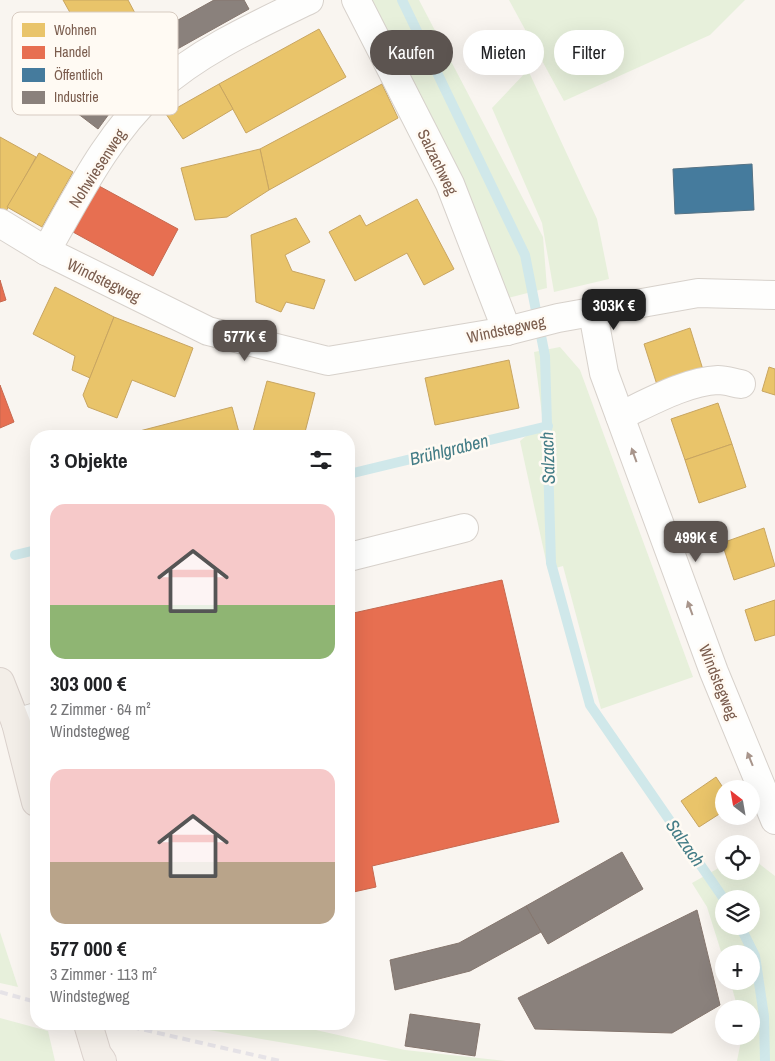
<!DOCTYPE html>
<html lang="de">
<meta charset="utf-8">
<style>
body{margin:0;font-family:"Archivo Narrow",sans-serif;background:#f6f6f6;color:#202124;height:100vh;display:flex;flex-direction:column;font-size:19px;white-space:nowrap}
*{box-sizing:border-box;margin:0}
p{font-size:16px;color:#757577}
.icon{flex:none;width:28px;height:28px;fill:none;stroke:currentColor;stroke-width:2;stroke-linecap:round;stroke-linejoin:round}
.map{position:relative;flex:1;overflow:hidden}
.sheet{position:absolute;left:30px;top:430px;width:325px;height:600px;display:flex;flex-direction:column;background:#fff;border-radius:20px;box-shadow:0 5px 20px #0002}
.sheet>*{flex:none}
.hud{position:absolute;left:370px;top:30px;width:330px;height:45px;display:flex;gap:10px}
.needle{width:32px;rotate:329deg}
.controls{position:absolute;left:715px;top:780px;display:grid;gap:10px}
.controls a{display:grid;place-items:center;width:45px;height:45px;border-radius:50%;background:#fff;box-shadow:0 5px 20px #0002;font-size:25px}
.price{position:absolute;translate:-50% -42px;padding:0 11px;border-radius:10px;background:#5c5450;color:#fff;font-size:16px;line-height:32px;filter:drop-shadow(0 1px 2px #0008)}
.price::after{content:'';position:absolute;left:50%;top:30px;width:15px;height:11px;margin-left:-8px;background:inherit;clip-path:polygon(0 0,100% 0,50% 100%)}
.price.active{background:#222;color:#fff}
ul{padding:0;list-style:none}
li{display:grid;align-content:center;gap:10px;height:265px;padding:0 20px}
li span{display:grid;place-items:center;height:155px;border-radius:15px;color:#555}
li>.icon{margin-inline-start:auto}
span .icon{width:90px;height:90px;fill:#fffc;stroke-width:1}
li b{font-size:21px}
h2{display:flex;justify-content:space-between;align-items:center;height:60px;padding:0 20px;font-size:21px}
.chip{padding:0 18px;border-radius:22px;background:#fff;box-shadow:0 5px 20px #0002;font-size:18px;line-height:45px}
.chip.active{background:#5c5450;color:#fff}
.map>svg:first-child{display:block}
.green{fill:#e7f0db;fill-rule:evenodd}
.homes{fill:#e9c46a;stroke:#c8a561}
.shops{fill:#e76f51;stroke:#c66950}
.public{fill:#457b9d;stroke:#557285}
.industry{fill:#8a817c;stroke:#85766e}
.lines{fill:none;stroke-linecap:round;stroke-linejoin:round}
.stream{stroke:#d0e8ea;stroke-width:10}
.minor-casing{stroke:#d7d1cb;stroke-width:30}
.major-casing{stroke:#dad1cc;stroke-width:30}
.minor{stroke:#fefefd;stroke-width:28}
.major{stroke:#f3eee8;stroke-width:28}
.rail{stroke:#e6e3e7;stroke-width:4;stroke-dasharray:8 5;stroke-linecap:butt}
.oneway{fill:#a8958b}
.labels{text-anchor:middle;stroke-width:5;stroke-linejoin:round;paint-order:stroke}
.street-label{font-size:16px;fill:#7a5c4d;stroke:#fffaf3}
.water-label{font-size:18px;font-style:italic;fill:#437c86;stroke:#fffaf3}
.key{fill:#fffaf3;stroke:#d7cbc1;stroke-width:1}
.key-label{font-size:14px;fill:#7a5c4d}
</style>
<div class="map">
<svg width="775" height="1061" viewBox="0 0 775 1061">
<rect width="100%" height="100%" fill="#f9f5f0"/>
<g class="green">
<polygon points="369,0 419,0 543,237 547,288 504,299"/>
<polygon points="509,0 745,0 710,35 564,101"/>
<polygon points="528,70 597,219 609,279 554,292 542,223 492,108"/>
<polygon points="560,347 580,370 693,677 601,709 563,566 548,570 520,441 543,422 534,352"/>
<path d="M751 862H757L775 876V1061H737L742 1036H751V1009H738L730 981H751V954H724V961L707 907 692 883 724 865V871H751ZM724 899H751V926H724Z"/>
<polygon points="0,932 18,987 0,983"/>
<polygon points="0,1018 48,1031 55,1061 0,1061"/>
<polygon points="174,1024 289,1024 405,1050 506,1061 391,1061"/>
</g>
<g class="homes">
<polygon points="63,0 128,0 151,43 102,70"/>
<polygon points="319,29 346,77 246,133 219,84"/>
<polygon points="219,84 233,109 183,139 166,114"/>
<polygon points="382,84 398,118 269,190 260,149"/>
<polygon points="0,137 36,157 5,213 0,210"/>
<polygon points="260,149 269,190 227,217 195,220 181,168"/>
<polygon points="39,153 73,172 42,227 7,207"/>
<polygon points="417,199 454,269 424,285 407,253 355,281 329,232 360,215 366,226"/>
<polygon points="296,218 310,242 285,255 292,271 325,280 314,309 286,302 281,312 256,302 251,235"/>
<polygon points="55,287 114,317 90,378 72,370 75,356 33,334"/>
<polygon points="114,317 193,348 175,397 132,380 117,418 88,407 83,395"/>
<polygon points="690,328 704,373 658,388 644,344"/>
<polygon points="509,360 519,408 435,425 425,378"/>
<polygon points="769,367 775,369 775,395 762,391"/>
<polygon points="267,381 315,393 304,436 271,436 253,432"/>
<polygon points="718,403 732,444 685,460 671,419"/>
<polygon points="232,407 240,436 128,436 128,434"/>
<polygon points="732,444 746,487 699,503 685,460"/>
<polygon points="764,528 775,566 734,580 722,543"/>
<polygon points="775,600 775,635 755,641 745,610"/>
<polygon points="716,777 724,789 724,811 699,827 681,801"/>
</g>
<g class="shops">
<polygon points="99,186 178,229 153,276 73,232"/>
<polygon points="0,280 6,300 0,302"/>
<polygon points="0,385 14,422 0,428"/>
<polygon points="502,580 559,822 372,866 376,887 349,893 349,614"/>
</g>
<polygon class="public" points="752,164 754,210 675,214 673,169"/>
<g class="industry">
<polygon points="214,0 244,0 249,9 172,52 160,30"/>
<polygon points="96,87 117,103 98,129 77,113"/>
<polygon points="622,852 643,889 548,944 526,906"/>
<polygon points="526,906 541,932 470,971 395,990 390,960 459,943"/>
<polygon points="697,910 720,1005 672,1033 535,1029 518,998"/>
<polygon points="410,1014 480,1024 475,1056 405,1046"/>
</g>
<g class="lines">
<g class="stream">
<polyline points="402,0 525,255 545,356 551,563 590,705 724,899"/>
<polyline points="349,474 548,426"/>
<polyline points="15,555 36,550"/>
<polyline points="740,926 755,956 764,1016 765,1061"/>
</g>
<defs>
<g id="minor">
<polyline points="356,0 450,184 507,331"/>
<polyline points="0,223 46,251 208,331 328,361 507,331 558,318 698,293 775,295"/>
<path d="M46 251C78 195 108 134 155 91 199 51 257 25 309 0"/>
<polyline points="593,313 604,373 714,672 775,820"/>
<path d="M620 416C648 403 687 381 718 380 726 380 734 383 741 384"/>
<polyline points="349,557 464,528"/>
<polyline points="16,723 36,717"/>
</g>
<g id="major">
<polyline points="0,682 16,723 36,802"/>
<polyline points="88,1024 97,1054 102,1061"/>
</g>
</defs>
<use href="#minor" class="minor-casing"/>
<use href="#major" class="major-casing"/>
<use href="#minor" class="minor"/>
<use href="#major" class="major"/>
<g class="rail">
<polyline points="0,992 36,1002"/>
<polyline points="119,1024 280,1061"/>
</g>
</g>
<defs><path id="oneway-solid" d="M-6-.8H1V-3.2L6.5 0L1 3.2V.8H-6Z" transform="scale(1.25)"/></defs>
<g class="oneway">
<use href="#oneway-solid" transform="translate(634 455) rotate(-110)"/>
<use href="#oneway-solid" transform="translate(690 608) rotate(-110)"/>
<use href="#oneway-solid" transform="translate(750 759) rotate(-112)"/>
</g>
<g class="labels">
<g class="street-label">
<text transform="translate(438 162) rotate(64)" y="6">Salzachweg</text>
<text transform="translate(97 168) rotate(-57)" y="6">Nohwiesenweg</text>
<text transform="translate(104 280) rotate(26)" y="6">Windstegweg</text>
<text transform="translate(506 329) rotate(-12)" y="6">Windstegweg</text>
<text transform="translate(719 682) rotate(68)" y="6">Windstegweg</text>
</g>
<g class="water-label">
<text transform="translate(449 450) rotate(-14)" y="6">Brühlgraben</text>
<text transform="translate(548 458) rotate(-92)" y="6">Salzach</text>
<text transform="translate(685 843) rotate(55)" y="6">Salzach</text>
</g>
</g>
<rect x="12" y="12" width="166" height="103" rx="8" class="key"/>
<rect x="22" y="23" width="23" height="14" fill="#e9c46a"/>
<rect x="22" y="46" width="23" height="13" fill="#e76f51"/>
<rect x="22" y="68" width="23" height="14" fill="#457b9d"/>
<rect x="22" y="91" width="23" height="13" fill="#8a817c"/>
<g class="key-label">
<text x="54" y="35">Wohnen</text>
<text x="54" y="57">Handel</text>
<text x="54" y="80">Öffentlich</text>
<text x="54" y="102">Industrie</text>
</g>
</svg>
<div class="controls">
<a><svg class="needle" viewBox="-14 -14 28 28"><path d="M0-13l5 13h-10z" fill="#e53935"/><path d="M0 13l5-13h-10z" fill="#757577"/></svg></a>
<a><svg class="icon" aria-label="locate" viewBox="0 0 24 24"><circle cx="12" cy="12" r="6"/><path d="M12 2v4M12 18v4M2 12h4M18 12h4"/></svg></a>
<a><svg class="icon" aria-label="layers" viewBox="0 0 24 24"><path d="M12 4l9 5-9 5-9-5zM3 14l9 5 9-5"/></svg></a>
<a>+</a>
<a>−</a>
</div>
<b class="price active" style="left:614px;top:331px">303K €</b>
<b class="price" style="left:245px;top:362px">577K €</b>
<b class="price" style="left:696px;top:563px">499K €</b>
<div class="hud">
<a class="chip active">Kaufen</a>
<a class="chip">Mieten</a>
<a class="chip">Filter</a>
</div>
<section class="sheet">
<h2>3 Objekte<svg class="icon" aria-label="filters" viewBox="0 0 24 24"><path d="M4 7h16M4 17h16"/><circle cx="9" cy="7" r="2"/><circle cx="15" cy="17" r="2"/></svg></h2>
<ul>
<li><span style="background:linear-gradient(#f6c9c9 65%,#8fb573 0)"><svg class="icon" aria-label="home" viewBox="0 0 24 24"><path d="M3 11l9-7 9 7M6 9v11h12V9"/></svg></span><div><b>303 000 €</b><p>2 Zimmer · 64 m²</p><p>Windstegweg</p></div></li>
<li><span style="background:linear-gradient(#f6c9c9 60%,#b9a48a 0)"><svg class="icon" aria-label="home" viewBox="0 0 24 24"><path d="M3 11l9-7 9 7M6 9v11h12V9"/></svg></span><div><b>577 000 €</b><p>3 Zimmer · 113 m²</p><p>Windstegweg</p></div></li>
</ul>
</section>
</div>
